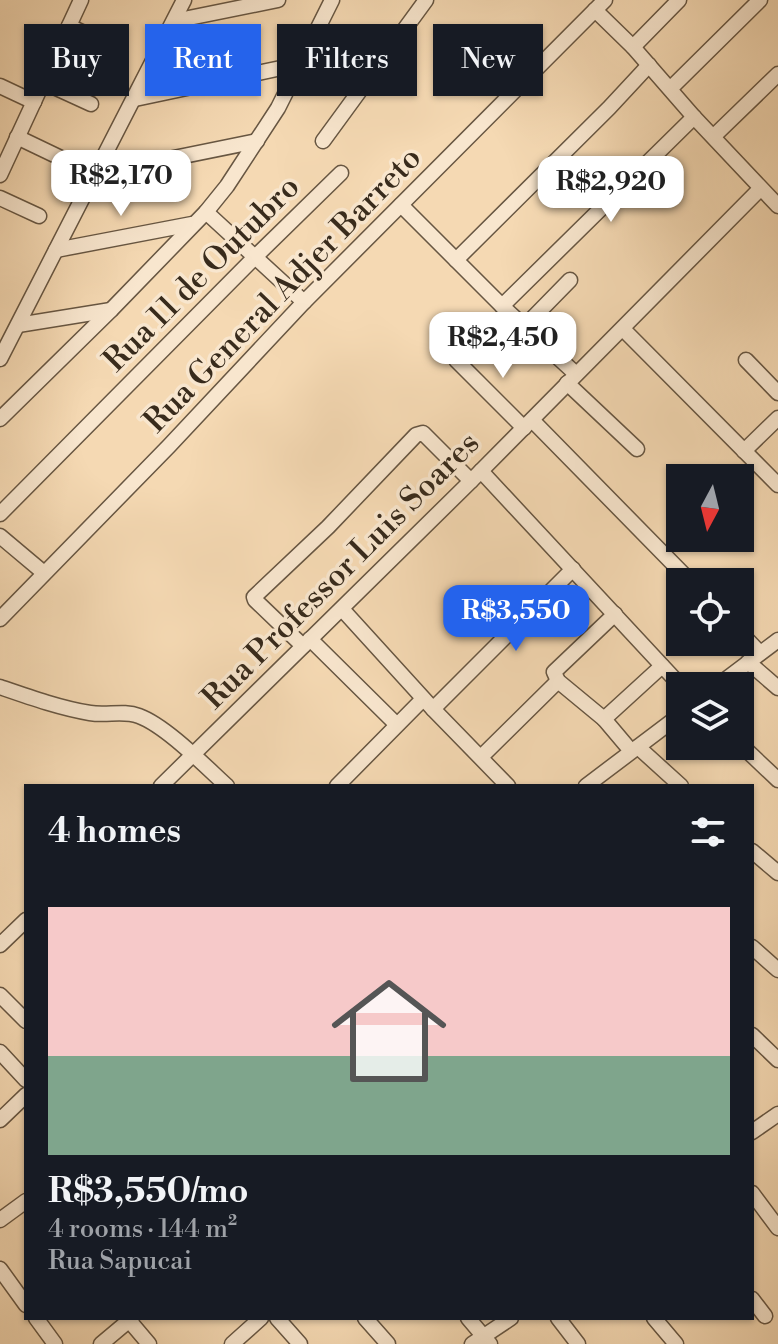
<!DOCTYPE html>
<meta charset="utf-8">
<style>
body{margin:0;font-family:"Libre Bodoni",serif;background:#20242c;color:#f1f3f6;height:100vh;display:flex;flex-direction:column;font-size:30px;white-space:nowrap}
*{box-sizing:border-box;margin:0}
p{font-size:26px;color:#9ea1a6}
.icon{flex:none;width:44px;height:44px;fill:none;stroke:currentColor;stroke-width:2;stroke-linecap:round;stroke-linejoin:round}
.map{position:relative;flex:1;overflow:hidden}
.sheet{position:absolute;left:24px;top:784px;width:730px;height:536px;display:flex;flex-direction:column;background:#171b24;border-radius:0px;box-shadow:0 2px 6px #0004}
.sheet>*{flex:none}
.hud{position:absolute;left:24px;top:24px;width:730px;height:72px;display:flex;gap:16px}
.needle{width:52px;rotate:187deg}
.controls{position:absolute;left:666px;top:464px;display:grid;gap:16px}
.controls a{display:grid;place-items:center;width:88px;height:88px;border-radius:0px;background:#171b24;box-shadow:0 2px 6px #0004;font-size:40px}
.price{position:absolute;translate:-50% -68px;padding:0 18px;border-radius:16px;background:#fff;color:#222;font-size:26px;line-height:52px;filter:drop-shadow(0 2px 4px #0008)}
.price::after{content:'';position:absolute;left:50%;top:48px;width:24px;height:18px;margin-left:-12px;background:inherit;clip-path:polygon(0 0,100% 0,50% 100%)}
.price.selected{background:#2563eb;color:#fff}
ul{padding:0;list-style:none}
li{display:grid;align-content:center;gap:16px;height:424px;padding:0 24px}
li+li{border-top:2px solid #363941}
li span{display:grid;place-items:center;height:248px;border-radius:0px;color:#555}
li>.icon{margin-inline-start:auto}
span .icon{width:144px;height:144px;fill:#fffc;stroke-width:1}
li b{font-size:34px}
h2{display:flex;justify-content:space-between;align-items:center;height:96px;padding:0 24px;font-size:34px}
.chip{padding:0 28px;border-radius:0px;background:#171b24;box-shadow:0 2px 6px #0004;font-size:28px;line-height:72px}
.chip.selected{background:#2563eb;color:#fff}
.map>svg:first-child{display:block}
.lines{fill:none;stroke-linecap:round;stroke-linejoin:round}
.minor-casing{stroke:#675642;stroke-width:17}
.minor{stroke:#f8e6ce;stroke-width:14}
.labels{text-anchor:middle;stroke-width:7;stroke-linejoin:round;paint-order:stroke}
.street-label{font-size:32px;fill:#382b1c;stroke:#f8e6ce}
</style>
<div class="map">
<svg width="778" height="1344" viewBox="0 0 778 1344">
<rect width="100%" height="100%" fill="#f5d9b3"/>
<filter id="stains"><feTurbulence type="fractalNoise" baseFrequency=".0025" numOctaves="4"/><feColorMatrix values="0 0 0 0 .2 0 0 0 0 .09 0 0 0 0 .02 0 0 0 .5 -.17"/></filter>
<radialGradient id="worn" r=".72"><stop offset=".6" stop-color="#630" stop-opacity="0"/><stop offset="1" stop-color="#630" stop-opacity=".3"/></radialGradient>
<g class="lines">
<defs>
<g id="minor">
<polyline points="595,10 633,47 694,117 778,206"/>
<polyline points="174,21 278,0"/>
<polyline points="69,26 118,49"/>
<polyline points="633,47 679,0"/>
<polyline points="43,82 91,104"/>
<polyline points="0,86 34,102"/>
<polyline points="671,88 760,0"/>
<polyline points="135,99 300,64"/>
<polyline points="714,136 778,74"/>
<polyline points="17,137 65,160"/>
<polyline points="323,141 426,0"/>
<polyline points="95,174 257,141"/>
<polyline points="0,175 81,0"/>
<polyline points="0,198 39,216"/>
<polyline points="401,205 502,306 576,374"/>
<polyline points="206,212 304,302"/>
<polyline points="56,250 192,224"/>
<polyline points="456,260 609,108 649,65"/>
<polyline points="502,306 694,117"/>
<polyline points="18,325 111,310"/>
<polyline points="524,327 570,280"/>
<polyline points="623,329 778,485"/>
<polyline points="0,359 184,0"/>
<polyline points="456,360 524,428"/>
<polyline points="746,360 778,393"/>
<polyline points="567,383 637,449"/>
<polyline points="0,419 111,310 206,212 227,186 278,108 332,0"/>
<polyline points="532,420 691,582"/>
<polyline points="744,451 778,418"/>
<polyline points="481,471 681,686"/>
<polyline points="0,514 254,258 341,173"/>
<polyline points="0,536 44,573"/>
<polyline points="342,609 433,709 508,786"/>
<polyline points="0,619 169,446 304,302 605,0"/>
<polyline points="740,632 760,653"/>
<polyline points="310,639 396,724"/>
<polyline points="303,646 255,600 254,597 328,527 416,435 423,433 471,481"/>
<polyline points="748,662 778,688"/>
<polyline points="717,686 778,640"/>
<path d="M0 687C29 697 60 708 90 713 107 716 123 710 139 716 166 726 205 766 227 786"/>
<polyline points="433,709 573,569"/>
<polyline points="604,719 558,681 554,672 615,614"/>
<polyline points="740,744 778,780"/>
<polyline points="638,747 681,786"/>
<polyline points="631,751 604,719 662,666"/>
<polyline points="481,757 558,681"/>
<polyline points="161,786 471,481 760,189"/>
<polyline points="337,786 423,699"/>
<polyline points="586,786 680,715"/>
<polyline points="752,851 778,873"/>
<polyline points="0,945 26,920"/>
<polyline points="752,947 778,970"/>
<polyline points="0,995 26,1021"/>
<polyline points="752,1035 778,1060"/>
<polyline points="0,1052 26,1080"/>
<polyline points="0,1120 26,1095"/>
<polyline points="752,1132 778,1114"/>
<polyline points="752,1193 778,1228"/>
<polyline points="0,1220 26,1201"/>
<polyline points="0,1269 26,1305"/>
<polyline points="752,1299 765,1316"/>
<polyline points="36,1318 55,1344"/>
<polyline points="127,1318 149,1344"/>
<polyline points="277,1318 300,1344"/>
<polyline points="365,1318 388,1344"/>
<polyline points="468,1318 490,1344"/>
<polyline points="558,1318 578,1344"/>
<polyline points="654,1318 676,1344"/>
<polyline points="101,1344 132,1318"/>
<polyline points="232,1344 261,1318"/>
<polyline points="472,1344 511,1318"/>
</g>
</defs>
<use href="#minor" class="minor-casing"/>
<use href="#minor" class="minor"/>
</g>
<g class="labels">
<g class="street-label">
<text transform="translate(201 273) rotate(-45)" y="11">Rua 11 de Outubro</text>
<text transform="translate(282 289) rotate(-46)" y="11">Rua General Adjer Barreto</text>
<text transform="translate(340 570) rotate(-45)" y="11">Rua Professor Luis Soares</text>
</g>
</g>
<rect width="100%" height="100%" filter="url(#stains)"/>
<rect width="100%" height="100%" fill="url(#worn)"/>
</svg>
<div class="controls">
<a><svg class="needle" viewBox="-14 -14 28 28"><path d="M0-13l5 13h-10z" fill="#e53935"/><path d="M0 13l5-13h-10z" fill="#9ea1a6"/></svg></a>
<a><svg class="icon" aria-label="locate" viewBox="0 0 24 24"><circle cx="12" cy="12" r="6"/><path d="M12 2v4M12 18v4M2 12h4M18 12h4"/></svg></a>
<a><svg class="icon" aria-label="layers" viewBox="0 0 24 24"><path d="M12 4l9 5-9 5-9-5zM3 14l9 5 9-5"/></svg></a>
</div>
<b class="price" style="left:121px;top:218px">R$2,170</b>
<b class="price" style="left:611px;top:224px">R$2,920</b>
<b class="price" style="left:503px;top:380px">R$2,450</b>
<b class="price selected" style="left:516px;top:653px">R$3,550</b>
<div class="hud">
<a class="chip">Buy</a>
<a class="chip selected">Rent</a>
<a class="chip">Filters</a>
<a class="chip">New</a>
</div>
<section class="sheet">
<h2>4 homes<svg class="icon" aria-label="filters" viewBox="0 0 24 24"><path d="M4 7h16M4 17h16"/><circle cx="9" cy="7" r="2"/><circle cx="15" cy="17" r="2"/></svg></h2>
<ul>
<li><span style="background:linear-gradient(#f6c9c9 60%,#7fa58c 0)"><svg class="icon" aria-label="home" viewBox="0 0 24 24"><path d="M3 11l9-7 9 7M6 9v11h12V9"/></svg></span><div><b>R$3,550/mo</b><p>4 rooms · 144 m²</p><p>Rua Sapucai</p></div></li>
</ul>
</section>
</div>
